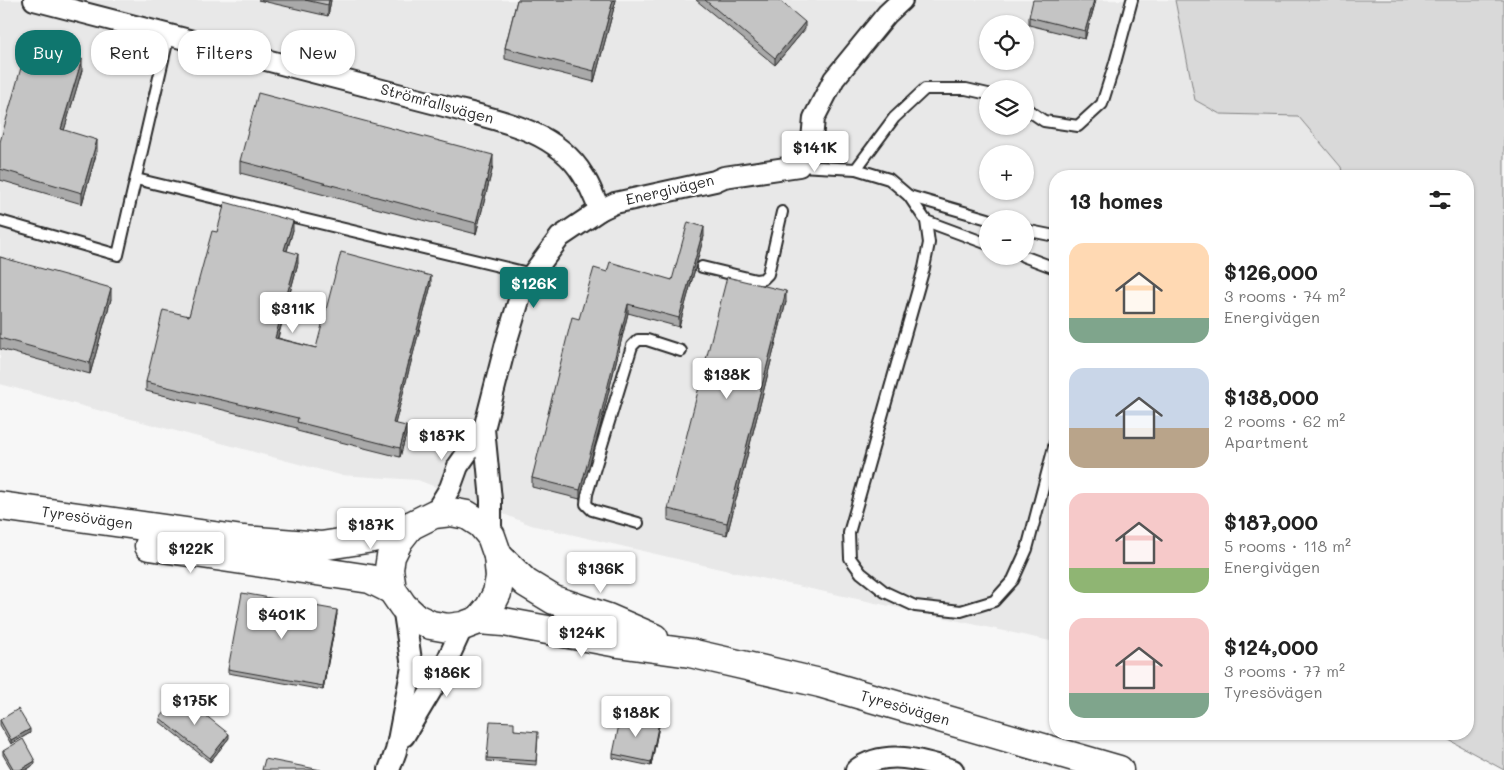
<!DOCTYPE html>
<meta charset="utf-8">
<style>
body{margin:0;font-family:Mali,sans-serif;background:#f6f6f6;color:#222;height:100vh;display:flex;flex-direction:column;font-size:19px;white-space:nowrap}
*{box-sizing:border-box;margin:0}
p{font-size:16px;color:#767676}
.icon{flex:none;width:28px;height:28px;fill:none;stroke:currentColor;stroke-width:2;stroke-linecap:round;stroke-linejoin:round}
.map{position:relative;flex:1;overflow:hidden}
.sheet{position:absolute;left:1049px;top:170px;width:425px;height:570px;display:flex;flex-direction:column;background:#fff;border-radius:20px;box-shadow:0 1px 4px #0004}
.sheet>*{flex:none}
.hud{position:absolute;left:15px;top:30px;width:475px;height:45px;display:flex;gap:10px}
.controls{position:absolute;left:979px;top:15px;display:grid;gap:10px}
.controls a{display:grid;place-items:center;width:55px;height:55px;border-radius:50%;background:#fff;box-shadow:0 1px 4px #0004;font-size:25px}
.price{position:absolute;translate:-50% -42px;padding:0 11px;border-radius:5px;background:#fff;color:#222;font-size:16px;line-height:32px;filter:drop-shadow(0 1px 2px #0008)}
.price::after{content:'';position:absolute;left:50%;top:30px;width:15px;height:11px;margin-left:-8px;background:inherit;clip-path:polygon(0 0,100% 0,50% 100%)}
.price.on{background:#0f766e;color:#fff}
ul{padding:0;list-style:none}
li{display:flex;align-items:center;gap:15px;height:125px;padding:0 20px}
li span{display:grid;place-items:center;flex:none;width:140px;height:100px;border-radius:15px;color:#555}
li>.icon{margin-inline-start:auto}
span .icon{width:60px;height:60px;fill:#fffc;stroke-width:1}
li b{font-size:21px}
h2{display:flex;justify-content:space-between;align-items:center;height:60px;padding:0 20px;font-size:21px}
.pill{padding:0 18px;border-radius:20px;background:#fff;box-shadow:0 1px 4px #0004;font-size:18px;line-height:45px}
.pill.on{background:#0f766e;color:#fff}
.map>svg:first-child{display:block}
.built{fill:#e8e8e8;fill-rule:evenodd}
.green{fill:#d9d9d9;stroke:#828282}
.lines{fill:none;stroke-linecap:round;stroke-linejoin:round}
.lane-casing{stroke:#2b2b2b;stroke-width:14}
.street-casing{stroke:#2b2b2b;stroke-width:24}
.secondary-casing{stroke:#2b2b2b;stroke-width:31}
.lane{stroke:#fff;stroke-width:10}
.street{stroke:#fff;stroke-width:20}
.secondary{stroke:#fff;stroke-width:28}
.wall{fill:#a9a9a9;stroke:#2b2b2b}
.shaded-wall{fill:#898989;stroke:#2b2b2b}
.building{fill:#c4c4c4;stroke:#2b2b2b}
.labels{text-anchor:middle;stroke-width:5;stroke-linejoin:round;paint-order:stroke}
.street-label{font-size:15px;fill:#2b2b2b;stroke:#fff}
</style>
<div class="map">
<svg width="1504" height="770" viewBox="0 0 1504 770">
<rect width="100%" height="100%" fill="#f7f7f7"/>
<filter id="ink" filterUnits="userSpaceOnUse"><feTurbulence type="fractalNoise" baseFrequency=".02" numOctaves="2"/><feDisplacementMap in="SourceGraphic" scale="10" xChannelSelector="R" yChannelSelector="G"/><feConvolveMatrix kernelMatrix="1 2 1 2 8 2 1 2 1" color-interpolation-filters="sRGB"/></filter>
<g filter="url(#ink)">
<path class="built" d="M0 0H1175L1180 26 1220 114 1298 116 1341 167 1343 176H1055V642L733 572 531 525 418 480 340 475 0 384ZM988 24H1025V61H988ZM988 89H1025V126H988ZM988 154H1025V191H988ZM988 219H1025V256H988Z"/>
<polygon class="green" points="1175,0 1504,0 1504,770 1438,734 1468,734 1468,176 1343,176 1341,167 1298,116 1220,114 1195,100"/>
<g class="lines">
<defs>
<g id="lane">
<polyline points="1025,108 1044,121 1078,126 1102,104 1115,63 1132,0"/>
<polyline points="799,166 856,169 889,179 909,196 926,221 929,243 924,268 849,533 850,558 861,573 885,592 915,606 961,611 994,601 1013,580 1027,549 1055,443"/>
<polyline points="856,169 894,118 925,89 966,89 988,94"/>
<polyline points="136,179 532,274"/>
<polyline points="909,196 988,219"/>
<polyline points="0,221 118,255 169,34"/>
<polyline points="926,221 988,244"/>
<polyline points="1025,230 1055,236"/>
<polyline points="1023,256 1055,268"/>
<polyline points="702,267 756,280 763,279 768,274 782,212"/>
<polyline points="638,523 592,510 586,504 587,494 632,346 638,340 647,340 681,351"/>
</g>
<g id="street">
<path d="M34 0 444 106C492 119 555 128 583 175 590 185 594 198 600 210"/>
<polyline points="484,429 491,500 491,536"/>
<polyline points="434,514 450,488 458,466 484,429 506,343 523,287 560,237 600,210 615,203 715,181 724,177 799,166 812,140 814,118 834,79 887,14 902,0"/>
<polyline points="404,736 441,674 463,626"/>
<polyline points="389,770 396,751 412,667 403,606"/>
<path d="M856 770C885 748 922 760 953 770"/>
</g>
<g id="secondary">
<polyline points="0,506 243,540 321,546 373,538 410,526 434,514 451,512 467,515 481,524 491,536 498,556 500,577 497,593 490,607 479,620"/>
<polyline points="410,526 399,540 391,556 389,569 392,590 403,606 416,618 431,625 448,628 463,626 479,620 504,622 618,643 690,653 820,683 1119,770"/>
<polyline points="149,546 370,579 392,590"/>
<polyline points="498,556 526,583 554,600 608,618 654,638"/>
</g>
</defs>
<use href="#lane" class="lane-casing"/>
<use href="#street" class="street-casing"/>
<use href="#secondary" class="secondary-casing"/>
<use href="#lane" class="lane"/>
<use href="#street" class="street"/>
<use href="#secondary" class="secondary"/>
</g>
<g class="wall">
<polygon points="258,0 331,0 328,16"/>
<polygon points="517,0 616,0 594,82 505,59 505,48"/>
<polygon points="696,0 779,0 805,29 775,65"/>
<polygon points="1096,0 1085,39 1029,25 1029,17"/>
<polygon points="82,70 64,130 97,151 82,204 0,180 0,142"/>
<polygon points="240,161 493,166 476,234 240,173"/>
<polygon points="293,230 287,251 298,263 278,338 316,348 431,285 395,423 406,435 400,457 297,431 297,428 146,391 146,382 189,316 217,232"/>
<polygon points="704,236 679,327 628,313 599,431 580,499 532,487 532,478 579,319 607,272 672,280"/>
<polygon points="0,257 111,299 90,374 0,349"/>
<polygon points="786,302 727,535 668,520 668,509"/>
<polygon points="1055,511 1055,528 1054,527 1054,516"/>
<polygon points="337,614 323,690 228,673 228,669"/>
<polygon points="160,718 229,738 210,762 160,722"/>
<polygon points="0,720 30,733 11,744 0,725"/>
<polygon points="659,726 651,766 613,758 613,754"/>
<polygon points="514,730 538,736 536,765 487,761 487,758"/>
<polygon points="3,751 35,764 26,770 12,770 3,755"/>
</g>
<g class="shaded-wall">
<polygon points="329,0 331,0 328,16 328,5"/>
<polygon points="613,0 616,0 594,82 594,71"/>
<polygon points="1094,0 1096,0 1085,39 1085,31"/>
<polygon points="805,22 805,29 775,65 775,58"/>
<polygon points="82,59 82,70 61,141 61,129"/>
<polygon points="97,140 97,151 82,204 82,193"/>
<polygon points="493,155 493,166 476,234 476,223"/>
<polygon points="293,221 293,230 284,260 284,250"/>
<polygon points="704,227 704,236 679,327 679,318"/>
<polygon points="298,254 298,263 275,347 275,338"/>
<polygon points="431,276 431,285 393,432 393,423"/>
<polygon points="111,288 111,299 90,374 90,363"/>
<polygon points="786,291 786,302 727,535 727,523"/>
<polygon points="628,304 628,313 599,431 580,499 580,490"/>
<polygon points="406,426 406,435 400,457 400,448"/>
<polygon points="337,610 337,614 323,690 323,686"/>
<polygon points="659,722 659,726 651,766 651,762"/>
<polygon points="30,729 30,733 11,744 11,740"/>
<polygon points="229,734 229,738 210,762 210,758"/>
<polygon points="35,761 35,764 26,770 20,770"/>
</g>
<g class="building">
<polygon points="305,0 329,0 328,5"/>
<polygon points="517,0 613,0 594,71 505,48"/>
<polygon points="705,0 779,0 805,22 775,58"/>
<polygon points="1033,0 1094,0 1085,31 1029,17"/>
<polygon points="28,43 82,59 61,129 97,140 82,193 0,169 0,142"/>
<polygon points="258,93 493,155 476,223 240,161"/>
<polygon points="225,202 293,221 284,250 298,254 275,338 316,348 341,252 431,276 393,423 406,426 400,448 297,422 298,418 146,382 163,310 189,316 212,231 217,232"/>
<polygon points="688,222 704,227 679,318 628,304 599,422 580,490 532,478 572,317 579,319 594,268 607,272 610,262 672,280"/>
<polygon points="0,257 111,288 90,363 0,338"/>
<polygon points="727,277 786,291 727,523 668,509"/>
<polygon points="242,593 337,610 323,686 228,669"/>
<polygon points="180,695 229,734 210,758 160,718"/>
<polygon points="18,709 30,729 11,740 0,720"/>
<polygon points="621,715 659,722 651,762 613,754"/>
<polygon points="490,721 514,722 514,730 538,732 536,761 487,758"/>
<polygon points="23,739 35,761 20,770 14,770 3,751"/>
<polygon points="265,759 321,770 262,770"/>
</g>
</g>
<g class="labels">
<g class="street-label">
<text transform="translate(437 104) rotate(15)" y="5">Strömfallsvägen</text>
<text transform="translate(670 190) rotate(-13)" y="5">Energivägen</text>
<text transform="translate(87 518) rotate(8)" y="5">Tyresövägen</text>
<text transform="translate(905 708) rotate(16)" y="5">Tyresövägen</text>
</g>
</g>
</svg>
<div class="controls">
<a><svg class="icon" aria-label="locate" viewBox="0 0 24 24"><circle cx="12" cy="12" r="6"/><path d="M12 2v4M12 18v4M2 12h4M18 12h4"/></svg></a>
<a><svg class="icon" aria-label="layers" viewBox="0 0 24 24"><path d="M12 4l9 5-9 5-9-5zM3 14l9 5 9-5"/></svg></a>
<a>+</a>
<a>−</a>
</div>
<b class="price" style="left:815px;top:173px">$141K</b>
<b class="price on" style="left:534px;top:309px">$126K</b>
<b class="price" style="left:293px;top:334px">$311K</b>
<b class="price" style="left:727px;top:400px">$138K</b>
<b class="price" style="left:442px;top:461px">$187K</b>
<b class="price" style="left:371px;top:550px">$187K</b>
<b class="price" style="left:191px;top:574px">$122K</b>
<b class="price" style="left:601px;top:594px">$136K</b>
<b class="price" style="left:282px;top:640px">$401K</b>
<b class="price" style="left:582px;top:658px">$124K</b>
<b class="price" style="left:447px;top:698px">$186K</b>
<b class="price" style="left:195px;top:726px">$175K</b>
<b class="price" style="left:636px;top:738px">$188K</b>
<div class="hud">
<a class="pill on">Buy</a>
<a class="pill">Rent</a>
<a class="pill">Filters</a>
<a class="pill">New</a>
</div>
<section class="sheet">
<h2>13 homes<svg class="icon" aria-label="filters" viewBox="0 0 24 24"><path d="M4 7h16M4 17h16"/><circle cx="9" cy="7" r="2"/><circle cx="15" cy="17" r="2"/></svg></h2>
<ul>
<li><span style="background:linear-gradient(#ffd9b3 75%,#7fa58c 0)"><svg class="icon" aria-label="home" viewBox="0 0 24 24"><path d="M3 11l9-7 9 7M6 9v11h12V9"/></svg></span><div><b>$126,000</b><p>3 rooms · 74 m²</p><p>Energivägen</p></div></li>
<li><span style="background:linear-gradient(#c9d6e8 60%,#b9a48a 0)"><svg class="icon" aria-label="home" viewBox="0 0 24 24"><path d="M3 11l9-7 9 7M6 9v11h12V9"/></svg></span><div><b>$138,000</b><p>2 rooms · 62 m²</p><p>Apartment</p></div></li>
<li><span style="background:linear-gradient(#f6c9c9 75%,#8fb573 0)"><svg class="icon" aria-label="home" viewBox="0 0 24 24"><path d="M3 11l9-7 9 7M6 9v11h12V9"/></svg></span><div><b>$187,000</b><p>5 rooms · 118 m²</p><p>Energivägen</p></div></li>
<li><span style="background:linear-gradient(#f6c9c9 75%,#7fa58c 0)"><svg class="icon" aria-label="home" viewBox="0 0 24 24"><path d="M3 11l9-7 9 7M6 9v11h12V9"/></svg></span><div><b>$124,000</b><p>3 rooms · 77 m²</p><p>Tyresövägen</p></div></li>
</ul>
</section>
</div>
